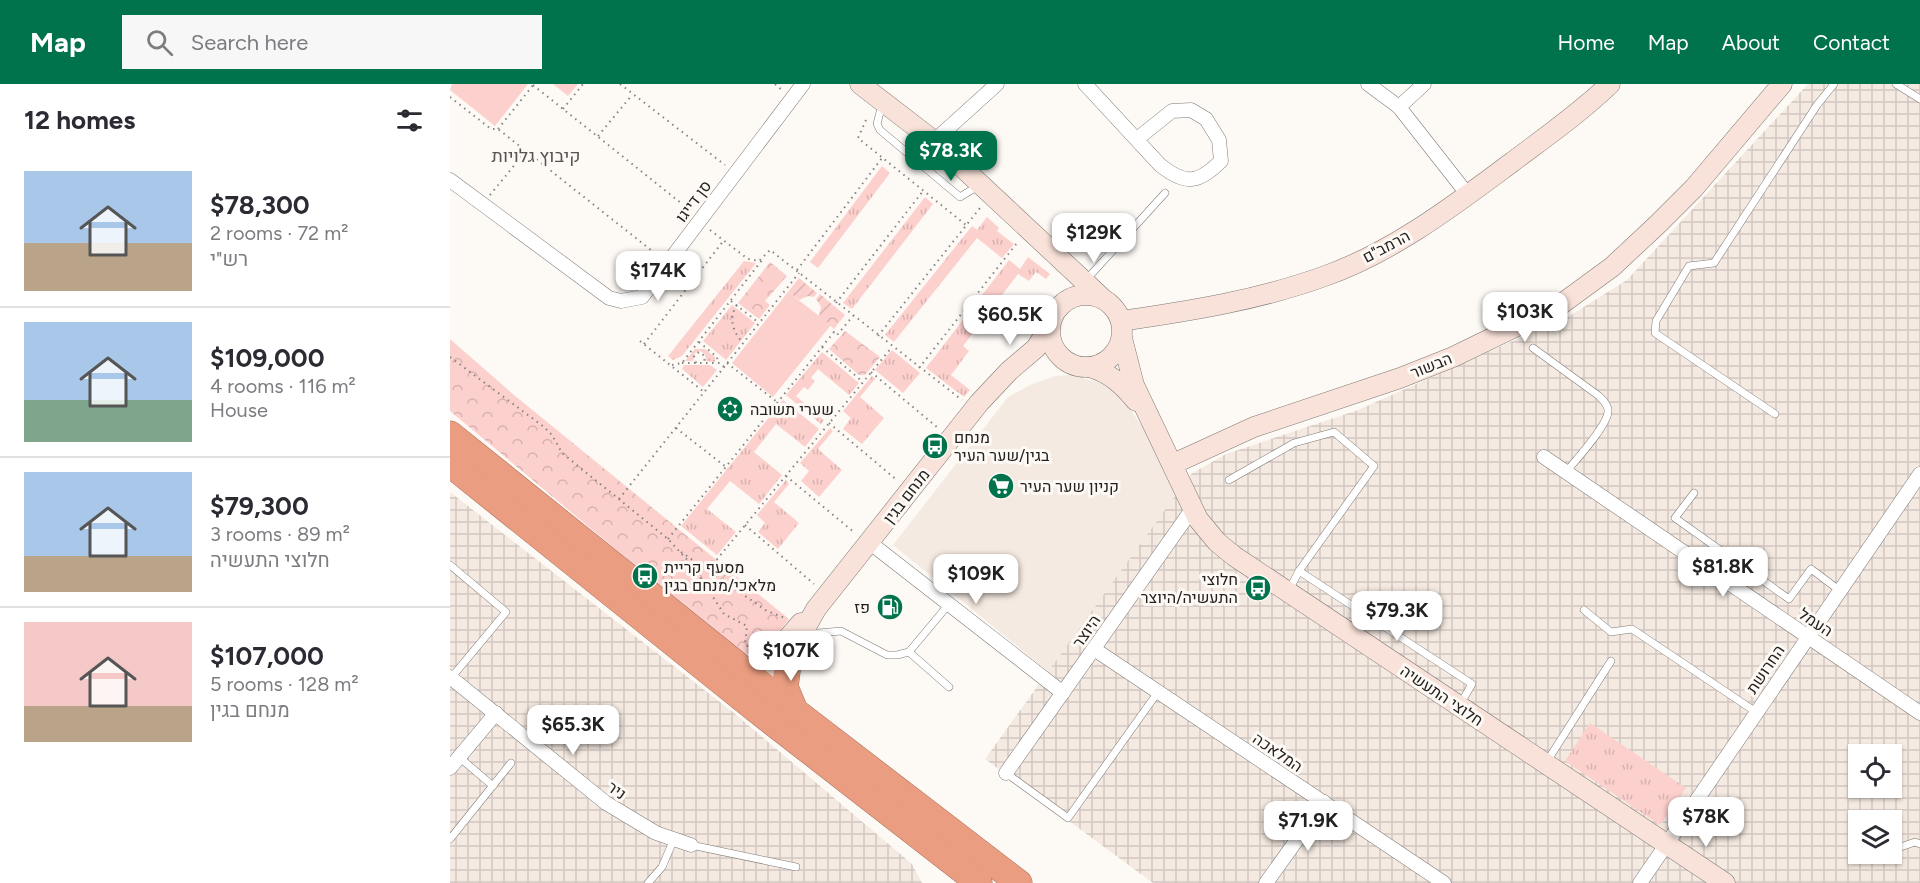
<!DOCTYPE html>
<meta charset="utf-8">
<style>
body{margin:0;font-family:Figtree,Heebo,sans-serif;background:#f7f7f7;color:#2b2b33;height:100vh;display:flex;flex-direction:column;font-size:22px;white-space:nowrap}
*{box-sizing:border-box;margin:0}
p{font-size:20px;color:#7c7c81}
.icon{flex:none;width:33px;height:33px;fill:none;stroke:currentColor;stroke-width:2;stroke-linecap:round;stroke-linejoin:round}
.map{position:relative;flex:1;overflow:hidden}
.details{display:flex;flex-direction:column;background:#fff;width:450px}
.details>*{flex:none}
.fabs{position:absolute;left:1398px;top:660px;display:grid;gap:12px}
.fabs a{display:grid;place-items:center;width:54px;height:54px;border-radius:0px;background:#fff;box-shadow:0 2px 4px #0004;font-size:30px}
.price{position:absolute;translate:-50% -51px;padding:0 14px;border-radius:12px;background:#fff;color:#222;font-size:20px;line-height:39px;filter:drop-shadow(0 2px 3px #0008)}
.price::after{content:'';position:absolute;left:50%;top:36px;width:18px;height:14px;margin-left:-9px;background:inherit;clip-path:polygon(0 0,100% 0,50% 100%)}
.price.current{background:#00724c;color:#fff}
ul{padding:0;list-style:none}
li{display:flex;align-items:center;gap:18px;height:150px;padding:0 24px}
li+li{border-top:2px solid #e1e1e2}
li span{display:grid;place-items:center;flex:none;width:168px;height:120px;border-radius:0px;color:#555}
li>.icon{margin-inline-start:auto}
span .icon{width:72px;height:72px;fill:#fffc;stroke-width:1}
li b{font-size:26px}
h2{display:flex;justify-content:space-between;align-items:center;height:72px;padding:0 24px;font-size:26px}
header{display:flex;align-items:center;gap:36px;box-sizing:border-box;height:84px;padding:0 30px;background:#00724c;color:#fff}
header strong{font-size:28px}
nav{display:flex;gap:33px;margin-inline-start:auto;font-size:21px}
.search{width:420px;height:54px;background:#f7f7f7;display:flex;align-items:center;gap:15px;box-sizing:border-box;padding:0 21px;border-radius:0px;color:#7c7c81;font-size:22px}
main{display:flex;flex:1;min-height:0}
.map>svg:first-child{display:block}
.built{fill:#f5eae1}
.industrial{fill:url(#industrial-grid);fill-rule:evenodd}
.grass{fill:url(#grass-tufts)}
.forest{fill:url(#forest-crowns)}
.garden{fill:url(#garden-furrows)}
.pitch{fill:#fcd0cd}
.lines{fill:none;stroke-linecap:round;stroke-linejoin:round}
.lane-casing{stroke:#7d7976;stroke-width:8}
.street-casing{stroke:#7d7976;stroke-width:15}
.secondary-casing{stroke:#7d7976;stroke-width:21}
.highway-casing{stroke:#a5725f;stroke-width:27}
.path{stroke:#868381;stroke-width:2;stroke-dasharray:1.5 4.5;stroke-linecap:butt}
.lane{stroke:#fff;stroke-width:7}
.street{stroke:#fff;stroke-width:14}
.secondary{stroke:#f9e2d9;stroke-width:20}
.highway{stroke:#ea9d80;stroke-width:26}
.labels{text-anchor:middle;stroke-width:6;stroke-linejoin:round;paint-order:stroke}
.street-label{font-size:16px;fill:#242221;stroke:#fdf9f5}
.poi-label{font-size:16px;fill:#242221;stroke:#fdf9f5;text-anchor:start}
.neighbourhood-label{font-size:18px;fill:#575350;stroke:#fdf9f5}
</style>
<header>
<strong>Map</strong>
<div class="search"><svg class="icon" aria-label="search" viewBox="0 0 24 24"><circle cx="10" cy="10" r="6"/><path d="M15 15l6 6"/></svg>Search here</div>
<nav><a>Home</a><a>Map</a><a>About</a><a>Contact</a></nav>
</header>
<main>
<section class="details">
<h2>12 homes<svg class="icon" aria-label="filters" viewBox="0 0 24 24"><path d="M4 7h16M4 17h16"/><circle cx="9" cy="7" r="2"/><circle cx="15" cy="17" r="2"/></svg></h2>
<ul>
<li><span style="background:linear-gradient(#a9c7e8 60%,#b9a48a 0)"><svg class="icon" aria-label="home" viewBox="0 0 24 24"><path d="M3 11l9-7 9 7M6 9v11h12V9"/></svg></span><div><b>$78,300</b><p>2 rooms · 72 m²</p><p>רש&quot;י</p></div></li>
<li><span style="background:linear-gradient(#a9c7e8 65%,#7fa58c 0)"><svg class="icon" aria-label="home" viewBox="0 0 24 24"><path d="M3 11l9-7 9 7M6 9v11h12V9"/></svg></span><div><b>$109,000</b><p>4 rooms · 116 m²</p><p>House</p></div></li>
<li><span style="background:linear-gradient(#a9c7e8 70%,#b9a48a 0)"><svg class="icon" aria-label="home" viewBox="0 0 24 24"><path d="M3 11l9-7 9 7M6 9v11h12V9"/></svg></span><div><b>$79,300</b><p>3 rooms · 89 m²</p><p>חלוצי התעשיה</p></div></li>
<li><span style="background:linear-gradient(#f6c9c9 70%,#b9a48a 0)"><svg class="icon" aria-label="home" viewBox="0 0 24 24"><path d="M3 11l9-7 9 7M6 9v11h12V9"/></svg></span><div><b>$107,000</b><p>5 rooms · 128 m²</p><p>מנחם בגין</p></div></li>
</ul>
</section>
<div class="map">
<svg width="1470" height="799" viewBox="0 0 1470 799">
<defs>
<pattern id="industrial-grid" width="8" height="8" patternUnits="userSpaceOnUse" patternTransform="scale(1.5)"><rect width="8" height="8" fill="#f5eae1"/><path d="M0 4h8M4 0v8" fill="none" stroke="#d2c8c1"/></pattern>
<pattern id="grass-tufts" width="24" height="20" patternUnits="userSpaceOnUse" patternTransform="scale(1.5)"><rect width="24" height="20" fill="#fcd0cd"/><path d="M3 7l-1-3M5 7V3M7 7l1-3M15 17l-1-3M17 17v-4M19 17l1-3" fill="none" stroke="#d8b2b0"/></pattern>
<pattern id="forest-crowns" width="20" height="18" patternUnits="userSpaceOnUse" patternTransform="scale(1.5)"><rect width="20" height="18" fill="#fcd0cd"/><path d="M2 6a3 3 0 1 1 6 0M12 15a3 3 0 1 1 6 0" fill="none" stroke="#d8b2b0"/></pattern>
<pattern id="garden-furrows" width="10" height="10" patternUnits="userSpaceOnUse" patternTransform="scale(1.5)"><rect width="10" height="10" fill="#fcd0cd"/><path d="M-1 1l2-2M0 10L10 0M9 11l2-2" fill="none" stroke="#d8b2b0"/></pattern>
</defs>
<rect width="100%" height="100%" fill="#fdf9f5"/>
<polygon class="built" points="620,291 652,299 664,306 680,325 714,375 721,394 726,422 610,597 443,461 558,313 582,300 605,292"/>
<g class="industrial">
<path d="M1358 0H1470V799H703L535 675 741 390 776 370 908 326 1121 231 1177 196ZM1408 670H1442V704H1408ZM1408 736H1442V770H1408Z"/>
<polygon points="0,408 284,629 462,780 472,799 0,799"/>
</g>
<g class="grass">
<polygon points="432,82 440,89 368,184 360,178"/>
<polygon points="475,113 483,120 402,225 393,219"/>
<polygon points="537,133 549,144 547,147 564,160 552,174 527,154 444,258 435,251 522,142 527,146"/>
<polygon points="578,173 600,190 596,195 586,188 579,197 568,190 513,262 519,267 501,291 520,306 514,313 476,284 559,176 570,185"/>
<polygon points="294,177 306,179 232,272 223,276 218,272"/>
<polygon points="282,221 305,239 276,276 253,257"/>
<polygon points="245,265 255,265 265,273 265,278 256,277 255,270 250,267 245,269 243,277 235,277"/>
<polygon points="442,266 470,289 453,309 425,286"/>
<polygon points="372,268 409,299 399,311 368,285 361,294 365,297 358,306 354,303 346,312 374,336 371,340 336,311"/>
<polygon points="234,281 260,281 267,286 253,303 232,285"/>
<polygon points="422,292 425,295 410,313 434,334 412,360 393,345 401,334 393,327"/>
<polygon points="333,316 369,345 355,363 326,340 304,368 332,391 309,420 280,397 257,425 286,448 267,471 231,442"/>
<polygon points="380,344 383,347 368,365 392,386 369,413 351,397 359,387 350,379"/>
<polygon points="336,396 339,400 324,418 349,439 328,465 308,448 315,439 307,431"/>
<polygon points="1140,639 1236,704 1210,741 1115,677"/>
</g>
<g class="forest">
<polygon points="103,0 128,0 118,12"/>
<polygon points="320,178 337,192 315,217 320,221 309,235 288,219"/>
<polygon points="383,221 395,231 387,241 374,231"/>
<polygon points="395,247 430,273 415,291 409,291 379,265"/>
<path d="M0 255 64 311 339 535C326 551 314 571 291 570L0 327Z"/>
</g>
<g class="garden">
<polygon points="349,194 367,209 364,213 358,212 349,216 338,208"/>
<polygon points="370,210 383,221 375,231 387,241 384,245 369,232 371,223 366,215"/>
</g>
<g class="pitch">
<polygon points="2,0 78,0 45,42 0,6"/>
<polygon points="338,208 381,241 323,313 282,279"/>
</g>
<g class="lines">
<defs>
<g id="lane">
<polyline points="1446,0 1470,15"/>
<polyline points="432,20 427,40 430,46 510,113 528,102"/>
<polyline points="636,196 715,109"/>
<path d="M1083 264 1149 312C1153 316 1159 322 1158 328 1157 342 1126 376 1116 388"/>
<polyline points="1325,330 1205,249 1206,237 1239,182 1264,179 1367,21 1384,0"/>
<polyline points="779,396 844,359 884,348 924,382 849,487"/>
<polyline points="1244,409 1225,434 1339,515 1361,485 1389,506"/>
<polyline points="0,481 56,528 1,594"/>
<polyline points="839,506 849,487 1022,600 1011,619"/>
<polyline points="1134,526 1161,548 1182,545 1306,628"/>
<polyline points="357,550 391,547 437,571 447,571 459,568 499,520"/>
<polyline points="459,568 499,603"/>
<polyline points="9,673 43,702"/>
<polyline points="1096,679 1161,577"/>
<polyline points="556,689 618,734 708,608"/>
<polyline points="0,755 61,679"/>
<polyline points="241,761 346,783"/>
<polyline points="1442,766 1465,758 1470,760"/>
<polyline points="1420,770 1430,774 1437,770"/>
<polyline points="198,799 212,783 224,755"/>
</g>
<g id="street">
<path d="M635 0 710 81C735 101 748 100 771 77L769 56 756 35 741 26 722 27 687 55"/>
<polyline points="918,0 949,23 1018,111"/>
<polyline points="949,23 974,0"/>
<polyline points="484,57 547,0"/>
<polyline points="0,96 159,214 171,217 192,213 353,0"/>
<polyline points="1094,373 1470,629"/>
<polyline points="419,458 613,609"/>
<polyline points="644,565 994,799"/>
<polyline points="0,593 156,719 206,749 241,761"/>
<polyline points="0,684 46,629"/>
<polyline points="556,689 743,424"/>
<polyline points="816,799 874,718"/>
<polyline points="1190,799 1470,390"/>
</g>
<g id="secondary">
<polyline points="410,0 484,57 651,213"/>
<circle cx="636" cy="247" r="36"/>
<path d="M671 237C740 227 809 216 875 192 943 168 1003 122 1061 79 1094 54 1130 29 1160 0"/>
<polyline points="672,254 684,301 748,435 767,458 784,472 1275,799"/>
<path d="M639 283C660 289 672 300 686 317"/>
<polyline points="723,380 804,343 950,294 1003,273 1110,221 1162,183 1208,140 1244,104 1332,0"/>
<polyline points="299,604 304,593 351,539"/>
<polyline points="304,610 315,602 343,566 366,525 529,319 559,287 586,264 600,242"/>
</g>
<g id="highway">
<polyline points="0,350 345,627 569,799"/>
<polyline points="0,380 309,628 529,799"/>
<polyline points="339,572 335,603 345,627"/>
</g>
</defs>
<use href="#lane" class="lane-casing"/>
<use href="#street" class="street-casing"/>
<use href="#secondary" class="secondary-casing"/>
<use href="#highway" class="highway-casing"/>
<g class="path">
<polyline points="170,0 275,81"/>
<polyline points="325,0 332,6"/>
<polyline points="83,1 241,127"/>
<polyline points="0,13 41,45 48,45 206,170"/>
<polyline points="113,25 133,0"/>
<polyline points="416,36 408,54 516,141"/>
<polyline points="48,45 84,0"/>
<polyline points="148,52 182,11"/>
<polyline points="40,111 76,67"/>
<polyline points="260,146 298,175 309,177 320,166 512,316"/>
<polyline points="347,186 432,74"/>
<polyline points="281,217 309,239"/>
<polyline points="386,219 473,107"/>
<path d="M287 221C278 234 283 248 293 259"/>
<polyline points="428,252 530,124"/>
<polyline points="190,257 254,308"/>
<polyline points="249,258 267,273 268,279"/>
<polyline points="194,260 274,156"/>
<polyline points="372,263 413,298"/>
<polyline points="0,273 94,343 102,351 112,369 218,455 243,482 274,530 297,542 295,560 304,567"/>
<polyline points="232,279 270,279 274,283"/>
<polyline points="246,279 244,272 249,268 255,272 254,279"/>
<polyline points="277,279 327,318"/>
<polyline points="222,281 232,279 312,176"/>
<polyline points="469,284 567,159"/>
<polyline points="421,288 488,344"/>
<polyline points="379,339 448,397"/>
<polyline points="226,344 276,383"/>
<polyline points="336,392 405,449"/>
<polyline points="169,415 349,189"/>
<polyline points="295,441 364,500"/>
<polyline points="218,455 384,248 387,251 403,232"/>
<polyline points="231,468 317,527 335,534"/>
<polyline points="259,485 442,263"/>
</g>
<use href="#lane" class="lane"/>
<use href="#street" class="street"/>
<use href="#secondary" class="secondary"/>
<use href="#highway" class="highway"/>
</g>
<defs>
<symbol id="synagogue-disc" viewBox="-11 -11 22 22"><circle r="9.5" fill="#00724c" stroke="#fdf9f5"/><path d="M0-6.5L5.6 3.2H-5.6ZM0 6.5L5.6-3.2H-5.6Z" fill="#fff"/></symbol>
<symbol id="bus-disc" viewBox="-11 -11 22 22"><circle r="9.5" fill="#00724c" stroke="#fdf9f5"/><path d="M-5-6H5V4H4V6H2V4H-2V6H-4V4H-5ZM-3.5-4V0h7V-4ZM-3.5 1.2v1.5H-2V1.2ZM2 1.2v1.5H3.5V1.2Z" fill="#fff"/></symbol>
<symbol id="supermarket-disc" viewBox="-11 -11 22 22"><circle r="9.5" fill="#00724c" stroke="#fdf9f5"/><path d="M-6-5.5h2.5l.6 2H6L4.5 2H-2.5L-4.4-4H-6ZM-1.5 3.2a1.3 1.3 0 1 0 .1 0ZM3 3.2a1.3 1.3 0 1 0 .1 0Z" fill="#fff"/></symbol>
<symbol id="fuel-disc" viewBox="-11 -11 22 22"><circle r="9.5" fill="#00724c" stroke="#fdf9f5"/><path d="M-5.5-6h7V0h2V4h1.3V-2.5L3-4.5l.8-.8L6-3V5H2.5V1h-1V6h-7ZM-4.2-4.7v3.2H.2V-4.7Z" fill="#fff"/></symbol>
</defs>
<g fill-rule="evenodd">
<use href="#synagogue-disc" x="265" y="310" width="30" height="30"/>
<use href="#bus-disc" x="470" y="347" width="30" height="30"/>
<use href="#supermarket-disc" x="536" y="387" width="30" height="30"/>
<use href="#bus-disc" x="180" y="477" width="30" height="30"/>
<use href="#bus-disc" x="793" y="489" width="30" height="30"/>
<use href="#fuel-disc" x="425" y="508" width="30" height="30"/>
</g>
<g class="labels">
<g class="street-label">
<text transform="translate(243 117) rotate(-53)" y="6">סן דייגו</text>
<text transform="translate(936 162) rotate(-28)" y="6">הרמב"ם</text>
<text transform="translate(981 281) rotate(-22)" y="6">הבשור</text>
<text transform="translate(456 412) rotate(-52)" y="6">מנחם בגין</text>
<text transform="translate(1366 538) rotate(34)" y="6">העמל</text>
<text transform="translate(636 547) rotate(-55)" y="6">היוצר</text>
<text transform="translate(1315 585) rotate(-56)" y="6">החרושת</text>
<text transform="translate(992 611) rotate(34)" y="6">חלוצי התעשיה</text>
<text transform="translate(828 668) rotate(34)" y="6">המלאכה</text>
<text transform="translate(167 706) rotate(35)" y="6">ניר</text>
</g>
<g class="poi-label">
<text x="300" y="331">שערי תשובה</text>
<text x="504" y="359">מנחם<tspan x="504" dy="18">בגין/שער העיר</tspan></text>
<text x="570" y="408">קניון שער העיר</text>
<text x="214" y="489">מסעף קריית<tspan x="214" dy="18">מלאכי/מנחם בגין</tspan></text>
<text x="788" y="501" text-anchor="end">חלוצי<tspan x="788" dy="18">התעשיה/היוצר</tspan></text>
<text x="420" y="529" text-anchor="end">פז</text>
</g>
<g class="neighbourhood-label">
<text x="86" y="78">קיבוץ גלויות</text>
</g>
</g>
</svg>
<div class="fabs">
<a><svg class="icon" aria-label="locate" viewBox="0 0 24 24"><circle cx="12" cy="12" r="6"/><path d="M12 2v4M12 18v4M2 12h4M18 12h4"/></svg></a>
<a><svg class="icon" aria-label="layers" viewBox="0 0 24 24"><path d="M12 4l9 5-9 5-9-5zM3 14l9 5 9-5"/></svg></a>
</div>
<b class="price current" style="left:501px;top:98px">$78.3K</b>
<b class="price" style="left:644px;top:180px">$129K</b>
<b class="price" style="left:208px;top:218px">$174K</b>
<b class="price" style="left:1075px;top:259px">$103K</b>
<b class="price" style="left:560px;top:262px">$60.5K</b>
<b class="price" style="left:1273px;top:514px">$81.8K</b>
<b class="price" style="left:526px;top:521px">$109K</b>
<b class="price" style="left:947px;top:558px">$79.3K</b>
<b class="price" style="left:341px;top:598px">$107K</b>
<b class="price" style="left:123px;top:672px">$65.3K</b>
<b class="price" style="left:1256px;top:764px">$78K</b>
<b class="price" style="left:858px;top:768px">$71.9K</b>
</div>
</main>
